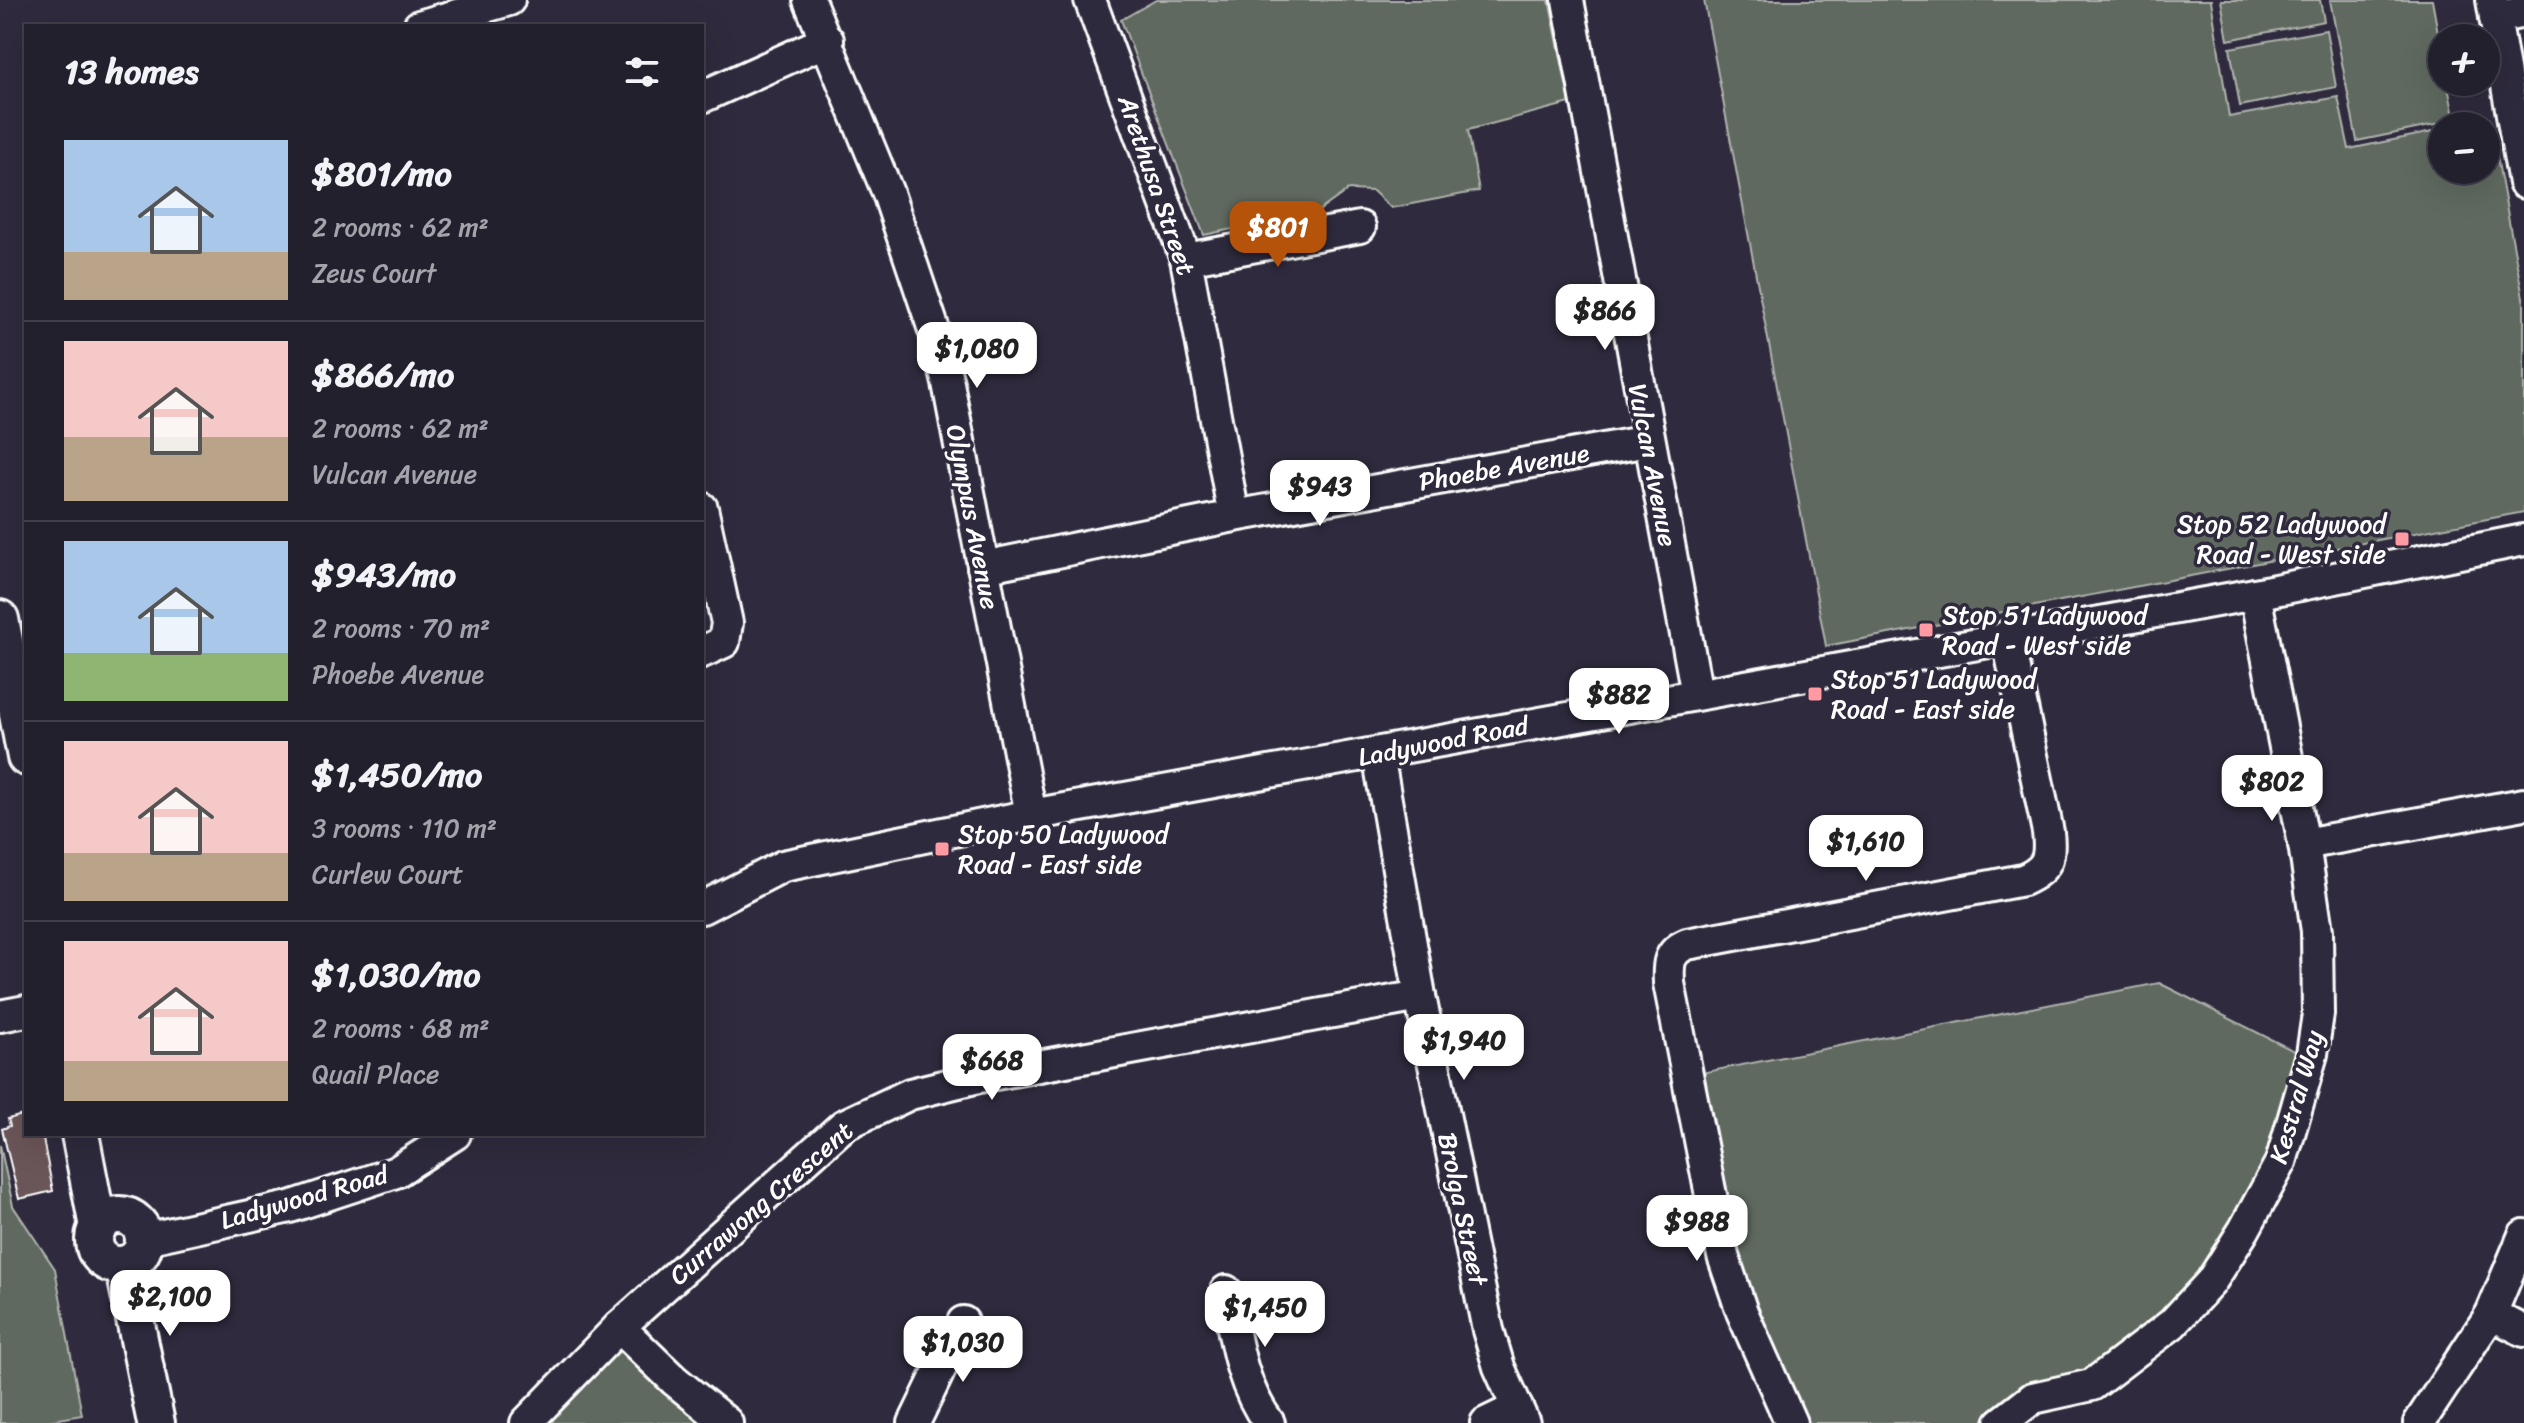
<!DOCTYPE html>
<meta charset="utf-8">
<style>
body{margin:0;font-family:Sriracha,sans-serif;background:#2b2836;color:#f1f3f6;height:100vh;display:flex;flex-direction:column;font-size:30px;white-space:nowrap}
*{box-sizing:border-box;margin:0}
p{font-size:26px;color:#a3a3aa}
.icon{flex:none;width:44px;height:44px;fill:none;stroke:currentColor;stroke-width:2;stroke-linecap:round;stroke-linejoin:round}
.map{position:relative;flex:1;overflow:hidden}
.sheet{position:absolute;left:24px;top:24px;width:680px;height:1112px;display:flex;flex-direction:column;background:#23202e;border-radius:0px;box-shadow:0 8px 32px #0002,0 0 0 2px #403e4a}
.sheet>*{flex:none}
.buttons{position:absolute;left:2428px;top:24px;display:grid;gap:16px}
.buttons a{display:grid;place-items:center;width:72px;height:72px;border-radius:50%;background:#23202e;box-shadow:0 8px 32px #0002,0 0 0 2px #403e4a;font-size:40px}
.price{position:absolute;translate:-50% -68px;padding:0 18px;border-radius:16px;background:#fff;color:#222;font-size:26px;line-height:52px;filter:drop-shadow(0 2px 4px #0008)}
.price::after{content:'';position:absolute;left:50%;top:48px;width:24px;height:18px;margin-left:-12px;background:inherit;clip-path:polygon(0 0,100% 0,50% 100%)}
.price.on{background:#b45309;color:#fff}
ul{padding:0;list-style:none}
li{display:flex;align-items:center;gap:24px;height:200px;padding:0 40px}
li+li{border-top:2px solid #403e4a}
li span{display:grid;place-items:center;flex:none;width:224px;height:160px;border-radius:0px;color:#555}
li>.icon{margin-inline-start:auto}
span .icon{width:96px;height:96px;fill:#fffc;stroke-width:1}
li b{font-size:34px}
h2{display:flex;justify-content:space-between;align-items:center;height:96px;padding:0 40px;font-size:34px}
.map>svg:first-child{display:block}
.green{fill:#5f695e;stroke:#afb4ae;stroke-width:2}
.building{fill:#6a5559;stroke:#fff;stroke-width:2}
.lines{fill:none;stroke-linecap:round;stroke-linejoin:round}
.minor-casing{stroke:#fff;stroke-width:36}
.major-casing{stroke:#fff;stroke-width:42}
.minor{stroke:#2f2a3d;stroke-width:30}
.major{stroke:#2f2a3d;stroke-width:36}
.poi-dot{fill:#ff9aa2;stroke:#2f2a3d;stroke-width:3}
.labels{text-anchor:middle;stroke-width:7;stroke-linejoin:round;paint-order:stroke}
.street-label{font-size:26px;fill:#fff;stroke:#2f2a3d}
.poi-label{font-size:26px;fill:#fff;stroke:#2f2a3d;text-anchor:start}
</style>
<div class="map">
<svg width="2524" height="1423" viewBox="0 0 2524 1423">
<rect width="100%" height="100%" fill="#2f2a3d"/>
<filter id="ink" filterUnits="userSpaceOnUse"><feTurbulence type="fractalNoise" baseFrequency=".0125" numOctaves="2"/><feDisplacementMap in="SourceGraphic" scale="16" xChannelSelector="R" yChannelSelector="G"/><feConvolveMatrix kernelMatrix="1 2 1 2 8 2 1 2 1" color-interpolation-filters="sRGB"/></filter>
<g filter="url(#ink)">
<g class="green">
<polygon points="1156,0 1549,0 1570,103 1468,130 1479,191 1391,208 1373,191 1348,190 1320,210 1204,235 1121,20"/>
<polygon points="1704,0 2211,0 2229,117 2338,97 2349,149 2442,130 2442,170 2486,170 2486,126 2459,126 2490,119 2524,303 2524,512 1826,646"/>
<polygon points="2221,0 2320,0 2324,21 2228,40"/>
<polygon points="2330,0 2432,0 2442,55 2442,82 2447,82 2455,121 2357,141"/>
<polygon points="2326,30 2336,87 2240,106 2230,48"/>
<polygon points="2159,983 2292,1050 2312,1054 2281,1162 2172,1324 2001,1423 1791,1423 1742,1312 1686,1076"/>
<polygon points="0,1145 13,1206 55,1269 82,1415 37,1423 0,1423"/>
<polygon points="619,1327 727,1423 526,1423"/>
</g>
<polygon class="building" points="26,1114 26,1134 42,1134 53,1191 19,1199 2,1129 10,1126 8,1119"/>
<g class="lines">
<defs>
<g id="minor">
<polyline points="809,0 888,193 936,336 948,383 1031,815"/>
<polyline points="1090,0 1186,259 1234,516"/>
<polyline points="1568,0 1697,694"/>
<polyline points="2492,0 2524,183"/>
<polyline points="2495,18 2524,12"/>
<polyline points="419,26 509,0"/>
<polyline points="702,97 828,40"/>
<polyline points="1186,259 1360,227"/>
<polyline points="702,508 727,623 724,642 702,652"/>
<polyline points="983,567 1234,516 1648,441"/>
<polyline points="1378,754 1420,996 1488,1330 1499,1367 1524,1423"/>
<polyline points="2304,844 2524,804"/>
<polyline points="702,908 783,866 1031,815 2255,594 2524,540"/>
<polyline points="0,1016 26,1011"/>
<polyline points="145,1239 290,1207 396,1172 455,1134"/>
<path d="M1226 1291C1235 1337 1240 1384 1269 1423"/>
<polyline points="2491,1314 2524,1331"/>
<polyline points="619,1327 674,1380 727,1423"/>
<polyline points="526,1423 619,1327 844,1125 910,1094 979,1077 1420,996"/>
<polyline points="914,1423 963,1322"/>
<polyline points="1486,1423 1515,1409"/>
<path d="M1791 1423 1742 1312 1723 1256 1669 983C1668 964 1668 952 1687 944L2023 880C2048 869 2051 858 2048 832L2007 636"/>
<polyline points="2001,1423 2033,1398 2092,1385 2172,1324 2211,1282 2244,1230 2281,1162 2312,1054 2318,1014 2317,931 2304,844 2255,594"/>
<polyline points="2419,1423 2491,1314 2524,1235"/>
</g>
<g id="major">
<polyline points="0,619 26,757"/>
<polyline points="80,1134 98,1227"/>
<circle cx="119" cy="1240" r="25"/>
<polyline points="124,1265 156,1423"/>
</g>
</defs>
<use href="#minor" class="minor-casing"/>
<use href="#major" class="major-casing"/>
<use href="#minor" class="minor"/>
<use href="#major" class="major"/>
</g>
</g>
<g class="poi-dot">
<rect x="2394" y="531" width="16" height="16" rx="4"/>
<rect x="1918" y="622" width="16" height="16" rx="4"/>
<rect x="1807" y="686" width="16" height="16" rx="4"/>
<rect x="934" y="841" width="16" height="16" rx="4"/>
</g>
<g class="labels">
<g class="street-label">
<text transform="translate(1157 185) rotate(71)" y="9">Arethusa Street</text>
<text transform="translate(1653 465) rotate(79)" y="9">Vulcan Avenue</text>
<text transform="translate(1504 467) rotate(-10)" y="9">Phoebe Avenue</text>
<text transform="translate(973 517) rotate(79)" y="9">Olympus Avenue</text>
<text transform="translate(1443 741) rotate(-11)" y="9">Ladywood Road</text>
<text transform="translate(2296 1097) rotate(-74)" y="9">Kestral Way</text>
<text transform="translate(304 1197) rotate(-16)" y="9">Ladywood Road</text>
<text transform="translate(761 1203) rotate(-41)" y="9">Currawong Crescent</text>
<text transform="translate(1463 1209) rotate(78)" y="9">Brolga Street</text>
</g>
<g class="poi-label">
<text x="2386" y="533" text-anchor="end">Stop 52 Ladywood<tspan x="2386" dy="30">Road - West side</tspan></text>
<text x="1942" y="624">Stop 51 Ladywood<tspan x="1942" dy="30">Road - West side</tspan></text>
<text x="1831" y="688">Stop 51 Ladywood<tspan x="1831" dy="30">Road - East side</tspan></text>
<text x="958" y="843">Stop 50 Ladywood<tspan x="958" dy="30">Road - East side</tspan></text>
</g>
</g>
</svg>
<div class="buttons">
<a>+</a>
<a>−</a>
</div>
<b class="price on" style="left:1278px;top:269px">$801</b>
<b class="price" style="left:1605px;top:352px">$866</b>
<b class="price" style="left:977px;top:390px">$1,080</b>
<b class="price" style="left:1320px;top:528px">$943</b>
<b class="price" style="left:1619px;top:736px">$882</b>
<b class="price" style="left:2272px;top:823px">$802</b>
<b class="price" style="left:1866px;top:883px">$1,610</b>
<b class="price" style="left:1464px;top:1082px">$1,940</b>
<b class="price" style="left:992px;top:1102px">$668</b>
<b class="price" style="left:1697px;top:1263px">$988</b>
<b class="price" style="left:170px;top:1338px">$2,100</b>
<b class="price" style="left:1265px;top:1349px">$1,450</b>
<b class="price" style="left:963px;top:1384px">$1,030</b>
<section class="sheet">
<h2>13 homes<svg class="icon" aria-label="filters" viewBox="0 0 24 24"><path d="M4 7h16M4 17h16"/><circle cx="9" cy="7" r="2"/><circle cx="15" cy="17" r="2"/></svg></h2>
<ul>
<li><span style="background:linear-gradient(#a9c7e8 70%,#b9a48a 0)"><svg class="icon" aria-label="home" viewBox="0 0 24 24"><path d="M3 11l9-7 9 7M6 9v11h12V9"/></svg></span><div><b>$801/mo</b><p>2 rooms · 62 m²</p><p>Zeus Court</p></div></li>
<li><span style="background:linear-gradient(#f6c9c9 60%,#b9a48a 0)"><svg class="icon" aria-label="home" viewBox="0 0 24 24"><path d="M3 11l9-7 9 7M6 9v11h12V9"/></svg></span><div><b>$866/mo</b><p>2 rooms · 62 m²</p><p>Vulcan Avenue</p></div></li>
<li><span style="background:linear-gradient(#a9c7e8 70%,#8fb573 0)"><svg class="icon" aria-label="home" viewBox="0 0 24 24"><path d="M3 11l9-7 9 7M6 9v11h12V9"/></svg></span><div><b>$943/mo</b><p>2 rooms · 70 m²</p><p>Phoebe Avenue</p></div></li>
<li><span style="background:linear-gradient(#f6c9c9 70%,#b9a48a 0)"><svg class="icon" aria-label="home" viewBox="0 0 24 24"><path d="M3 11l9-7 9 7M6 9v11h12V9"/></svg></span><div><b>$1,450/mo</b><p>3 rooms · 110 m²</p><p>Curlew Court</p></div></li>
<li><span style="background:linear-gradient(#f6c9c9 75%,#b9a48a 0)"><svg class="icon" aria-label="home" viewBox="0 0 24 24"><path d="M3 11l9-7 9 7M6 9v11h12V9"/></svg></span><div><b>$1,030/mo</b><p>2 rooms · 68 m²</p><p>Quail Place</p></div></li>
</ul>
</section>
</div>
